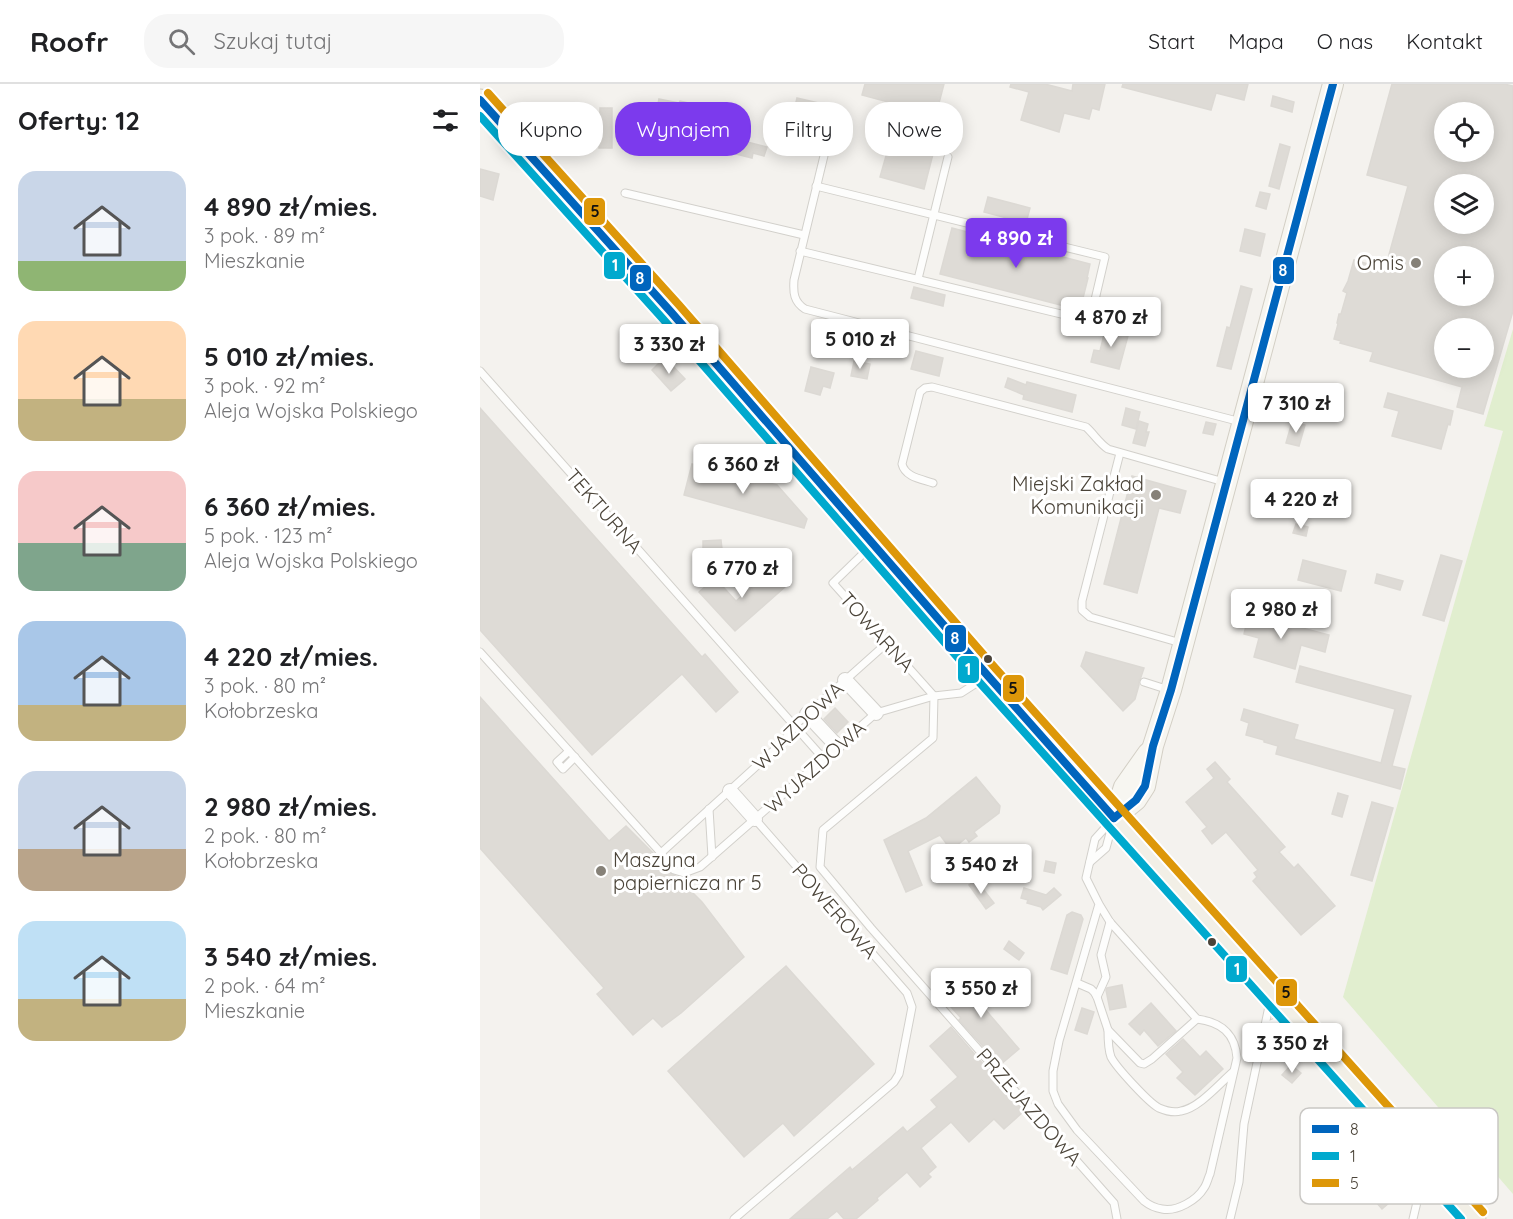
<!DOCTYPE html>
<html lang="pl">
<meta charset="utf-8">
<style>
body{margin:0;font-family:Quicksand,sans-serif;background:#f6f6f6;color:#202124;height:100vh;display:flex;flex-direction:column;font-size:22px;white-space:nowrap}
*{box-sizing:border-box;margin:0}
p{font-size:20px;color:#757577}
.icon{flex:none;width:33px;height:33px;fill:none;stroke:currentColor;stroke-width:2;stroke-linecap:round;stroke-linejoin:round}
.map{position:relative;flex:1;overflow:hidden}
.details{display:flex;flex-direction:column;background:#fff;width:480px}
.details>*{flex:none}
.guide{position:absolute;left:18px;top:18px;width:570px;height:54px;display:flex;gap:12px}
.tools{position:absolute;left:954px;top:18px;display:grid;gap:12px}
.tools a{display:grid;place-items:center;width:60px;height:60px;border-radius:50%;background:#fff;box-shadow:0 3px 15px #0003;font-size:30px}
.price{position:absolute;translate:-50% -51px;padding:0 14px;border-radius:6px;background:#fff;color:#222;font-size:20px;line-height:39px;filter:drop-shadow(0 2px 3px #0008)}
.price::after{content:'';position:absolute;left:50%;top:36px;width:18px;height:14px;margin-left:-9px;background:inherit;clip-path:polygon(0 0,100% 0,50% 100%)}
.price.current{background:#7c3aed;color:#fff}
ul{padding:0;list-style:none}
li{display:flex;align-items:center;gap:18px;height:150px;padding:0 18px}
li span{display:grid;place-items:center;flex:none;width:168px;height:120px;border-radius:18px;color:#555}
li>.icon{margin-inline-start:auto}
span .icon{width:72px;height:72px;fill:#fffc;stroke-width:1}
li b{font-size:26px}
h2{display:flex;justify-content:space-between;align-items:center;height:72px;padding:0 18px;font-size:26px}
.pill{padding:0 21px;border-radius:24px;background:#fff;box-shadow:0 3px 15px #0003;font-size:21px;line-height:54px}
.pill.current{background:#7c3aed;color:#fff}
header{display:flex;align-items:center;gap:36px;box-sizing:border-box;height:84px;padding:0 30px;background:#fff;border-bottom:2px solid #e0e0e0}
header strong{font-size:28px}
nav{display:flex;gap:33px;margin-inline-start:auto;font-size:21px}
.search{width:420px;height:54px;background:#f6f6f6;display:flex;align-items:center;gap:15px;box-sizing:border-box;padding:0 21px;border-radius:24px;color:#757577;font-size:22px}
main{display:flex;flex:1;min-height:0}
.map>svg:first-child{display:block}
.green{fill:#e1eecf}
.building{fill:#dedbd6;stroke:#dcd9d4;stroke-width:1.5;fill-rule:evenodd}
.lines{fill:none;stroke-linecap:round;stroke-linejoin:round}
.lane-casing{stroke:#d2d0cb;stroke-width:9}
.street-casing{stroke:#d2d0cb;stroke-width:16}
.secondary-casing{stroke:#d3cfc5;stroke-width:22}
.primary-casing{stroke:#d6cebb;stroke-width:23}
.lane{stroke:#fdfdfc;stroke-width:7}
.street{stroke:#fdfdfc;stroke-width:14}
.secondary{stroke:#f7f6f1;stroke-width:20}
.primary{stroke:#f2efe6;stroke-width:21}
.bus-1-casing{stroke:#fff;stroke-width:12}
.bus-2-casing{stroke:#fff;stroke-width:12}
.bus-3-casing{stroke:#fff;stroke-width:12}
.bus-1{stroke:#0065bd;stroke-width:8}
.bus-2{stroke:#00a9ce;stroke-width:8}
.bus-3{stroke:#dd9709;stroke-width:8}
.poi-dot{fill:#868178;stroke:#fff;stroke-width:2}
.bus-dot{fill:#4b4439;stroke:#fff;stroke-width:2}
.labels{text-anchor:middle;stroke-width:6;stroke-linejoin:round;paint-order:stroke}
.poi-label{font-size:20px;fill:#4b4439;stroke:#fff;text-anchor:end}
.street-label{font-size:20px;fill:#4b4439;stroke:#fff}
.key{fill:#fff;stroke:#c9c7c4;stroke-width:1.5}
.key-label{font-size:16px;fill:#4b4439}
.line-badge{stroke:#fff;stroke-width:2}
.badge-label{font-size:16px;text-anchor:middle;font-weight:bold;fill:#fff}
.pale-badge-label{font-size:16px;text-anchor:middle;font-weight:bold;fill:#111}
</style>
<header>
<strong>Roofr</strong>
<div class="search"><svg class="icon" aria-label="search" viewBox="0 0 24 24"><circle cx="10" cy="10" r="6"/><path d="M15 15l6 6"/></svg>Szukaj tutaj</div>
<nav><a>Start</a><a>Mapa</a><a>O nas</a><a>Kontakt</a></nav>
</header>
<main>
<section class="details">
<h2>Oferty: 12<svg class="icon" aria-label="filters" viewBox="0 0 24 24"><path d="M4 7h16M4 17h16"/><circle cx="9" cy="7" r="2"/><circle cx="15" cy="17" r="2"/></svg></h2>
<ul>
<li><span style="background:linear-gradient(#c9d6e8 75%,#8fb573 0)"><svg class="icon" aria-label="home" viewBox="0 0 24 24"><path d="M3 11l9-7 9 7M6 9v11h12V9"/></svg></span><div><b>4 890 zł/mies.</b><p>3 pok. · 89 m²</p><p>Mieszkanie</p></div></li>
<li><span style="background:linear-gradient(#ffd9b3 65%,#c2b280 0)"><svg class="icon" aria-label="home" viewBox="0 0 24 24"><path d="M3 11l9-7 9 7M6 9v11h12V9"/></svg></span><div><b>5 010 zł/mies.</b><p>3 pok. · 92 m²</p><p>Aleja Wojska Polskiego</p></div></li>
<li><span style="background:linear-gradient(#f6c9c9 60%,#7fa58c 0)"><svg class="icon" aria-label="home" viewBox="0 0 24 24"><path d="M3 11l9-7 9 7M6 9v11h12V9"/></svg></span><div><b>6 360 zł/mies.</b><p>5 pok. · 123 m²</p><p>Aleja Wojska Polskiego</p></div></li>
<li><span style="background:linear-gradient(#a9c7e8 70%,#c2b280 0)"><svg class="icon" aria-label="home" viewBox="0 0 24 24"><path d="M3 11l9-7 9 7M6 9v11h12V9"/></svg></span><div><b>4 220 zł/mies.</b><p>3 pok. · 80 m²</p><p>Kołobrzeska</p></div></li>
<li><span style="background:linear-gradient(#c9d6e8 65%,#b9a48a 0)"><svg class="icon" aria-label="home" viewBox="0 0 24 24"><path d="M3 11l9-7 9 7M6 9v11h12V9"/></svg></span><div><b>2 980 zł/mies.</b><p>2 pok. · 80 m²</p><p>Kołobrzeska</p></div></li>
<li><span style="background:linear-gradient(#bfe0f5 65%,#c2b280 0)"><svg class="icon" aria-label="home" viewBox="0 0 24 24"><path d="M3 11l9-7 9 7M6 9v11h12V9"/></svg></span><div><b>3 540 zł/mies.</b><p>2 pok. · 64 m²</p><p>Mieszkanie</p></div></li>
</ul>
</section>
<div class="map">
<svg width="1033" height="1135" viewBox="0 0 1033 1135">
<rect width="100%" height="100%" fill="#f4f2ee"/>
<polygon class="green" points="1033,245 1033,1110 863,913 1023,347 1004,342"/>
<g class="building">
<polygon points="385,0 464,0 453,42 409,31 412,19 382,11"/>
<polygon points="531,0 565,0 592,7 593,0 625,0 619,26 612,24 609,35 584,29 579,48 541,36 549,8 530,3"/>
<polygon points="643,0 768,0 764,16 736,9 731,26 642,3"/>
<path d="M912 0H1024L1033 2V227L1003 330 977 323 982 303 890 277 893 268 860 259 861 257 854 255 858 240 857 239 859 230H861L867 209 863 207 868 197 874 176 905 185 928 102 887 91ZM964 28H1004V68H964ZM964 100H1004V140H964ZM964 172H1004V212H964ZM964 244H1004V284H964Z"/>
<polygon points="793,12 814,18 812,28 791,22"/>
<polygon points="317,14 339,19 336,31 314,26"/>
<polygon points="179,15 199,19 200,17 241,26 238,43 176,29"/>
<polygon points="120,24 132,24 132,64 119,64"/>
<polygon points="228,48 287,63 284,72 273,69 272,74 248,68 249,65 226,58"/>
<polygon points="410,58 453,70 444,105 400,93"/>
<polygon points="800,60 810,63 799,105 789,102"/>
<polygon points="0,85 19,90 13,116 0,112"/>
<polygon points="780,108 790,110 786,125 776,122"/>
<polygon points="508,113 550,124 546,139 504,128"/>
<polygon points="472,144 610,180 607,194 608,194 600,226 460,190"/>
<polygon points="765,145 785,150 780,172 760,167"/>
<polygon points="761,202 772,205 751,285 737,282 747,243 750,244"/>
<polygon points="434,203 465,211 463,222 431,214"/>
<polygon points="626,242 649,248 639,285 611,278 614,266 620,267"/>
<polygon points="436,267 463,274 459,292 431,285"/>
<polygon points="374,277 390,280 387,295 371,292"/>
<polygon points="180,278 185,283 189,278 205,295 191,307 172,286"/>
<polygon points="331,283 354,289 350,304 343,302 340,311 325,307"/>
<polygon points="528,294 546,301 547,298 596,311 592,328 543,315 544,311 525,303"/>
<polygon points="908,309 973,327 970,341 968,340 961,365 912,352 919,327 904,323"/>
<polygon points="829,316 855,323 853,332 827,326"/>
<polygon points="0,324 222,573 225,570 258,608 236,628 202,590 112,671 0,546"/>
<polygon points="646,324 660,328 656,345 642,341"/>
<polygon points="659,337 668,340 666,348 669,348 665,362 653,359"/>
<polygon points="726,338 736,340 733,351 723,349"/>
<polygon points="812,338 825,341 819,362 806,359"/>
<polygon points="212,380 297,401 327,435 324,444 204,411"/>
<polygon points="652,392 706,407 700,429 679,424 657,509 624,500"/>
<polygon points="816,440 828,443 826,452 813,449"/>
<polygon points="241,456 242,465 223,467 223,457"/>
<polygon points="961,471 982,477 964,537 943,531"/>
<polygon points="823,476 866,487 861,507 818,496"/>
<polygon points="291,486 305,503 255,547 219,508 235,494 256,517"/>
<polygon points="897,490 923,497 920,506 895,499"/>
<polygon points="770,527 793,533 792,536 849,551 845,568 821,561 815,585 774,573 779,554 764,550 766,542 764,542 766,532 768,533"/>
<polygon points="606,568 664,584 661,593 659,597 659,601 655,615 643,627 601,582"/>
<polygon points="820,582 931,612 912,682 925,685 920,705 796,670 798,662 784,658 784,656 766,651 769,639 761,636 764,625 818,641 814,655 901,679 915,625 816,598"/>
<polygon points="0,613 129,757 146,742 173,769 190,789 197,793 222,818 264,873 201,929 182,943 173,934 153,951 117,910 124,904 0,764"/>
<polygon points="355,624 368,638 357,649 344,635"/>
<polygon points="735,678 750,695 747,698 805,763 799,768 814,784 818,780 855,822 821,851 773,797 777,793 774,789 778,786 746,748 732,760 722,747 727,743 706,718 734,694 727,685"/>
<polygon points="496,693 520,722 519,729 494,748 497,752 489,758 486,754 471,766 460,751 428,767 442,801 426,808 404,756 446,734"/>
<polygon points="858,709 868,712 862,733 852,730"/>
<polygon points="892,718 913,724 892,797 871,791"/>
<polygon points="566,777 576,779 574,789 564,787"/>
<polygon points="496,796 514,819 506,825 489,801"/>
<polygon points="544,804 566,811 574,804 581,811 563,826 561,823 547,819 548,816 541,814"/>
<polygon points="592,828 601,831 603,835 587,890 571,885 587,831"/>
<polygon points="529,857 544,869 539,876 524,865"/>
<polygon points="306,882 394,980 314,1052 303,1039 264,1073 188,987"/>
<polygon points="495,893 514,915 504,924 539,965 520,981 479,936 481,934 463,914 482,898 485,902"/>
<polygon points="642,901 646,923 630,926 626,906 627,904"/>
<polygon points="671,919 696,947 678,962 664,946 660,951 649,940"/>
<polygon points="602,924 614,928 607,950 595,946"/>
<polygon points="471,943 544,1027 524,1045 514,1035 489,1058 471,1038 441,1064 456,1083 448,1090 451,1093 440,1103 427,1088 397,1114 398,1116 376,1135 364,1135 357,1127 347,1135 310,1135 370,1083 372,1086 423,1043 427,1048 457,1023 451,1016 478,993 450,962"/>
<polygon points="703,955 720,973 726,967 743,985 715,1011 697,994 703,988 686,970"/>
<polygon points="811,981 821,989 812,999 802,991"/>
<polygon points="900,1092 917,1112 902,1125 885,1105"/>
</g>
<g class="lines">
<defs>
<g id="lane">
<path d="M349 51 314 196C313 209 314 218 325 225L761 338"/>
<polyline points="145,109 324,151"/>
<polyline points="320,167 610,237 625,173 336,102"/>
<polyline points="438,195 468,73"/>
<polyline points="0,287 343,674"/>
<polyline points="640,369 602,517 602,526 610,533 701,559"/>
<path d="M453 399C441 395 425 393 422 380L440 308 445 304 452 303 606 343C614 350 619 359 628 365L744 398"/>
<polyline points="391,462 353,499 454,612"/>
<polyline points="0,568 181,769 194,786 204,789 220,783 396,629 454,612 481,609 506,593"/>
<polyline points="664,598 689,606"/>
<polyline points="454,612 453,654 343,746 340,783 391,844 634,1119 637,1135"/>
<polyline points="89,667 77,678 83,685 95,673"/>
<polyline points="229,725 232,773"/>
<polyline points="181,769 304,657 314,642 407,559"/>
<polyline points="610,778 626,764 633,738"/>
<path d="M619 820 579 957 573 987V1007L578 1020 597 1046 664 1117C669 1121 675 1124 682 1125 697 1128 717 1116 724 1104 727 1100 728 1094 730 1090L757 974C755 949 741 938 717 935L630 838 619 820 606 794 615 755 633 735"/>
<polyline points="597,899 611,905 614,908 617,913 628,946 660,979 664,980 672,975 717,935"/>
<polyline points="617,913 626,893 621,871 630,838"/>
<polyline points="784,942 802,936 811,936"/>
<path d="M628 946C628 955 628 965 631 973 636 983 669 1019 679 1024 686 1027 694 1029 701 1027 719 1024 739 1000 753 988"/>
<polyline points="779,963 805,952 817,940"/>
<polyline points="254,1135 414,998 419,990 432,923 427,909 275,735"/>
<polyline points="750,1135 759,1098 764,1040 791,913"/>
<polyline points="933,1135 942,1097 950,1089"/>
</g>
<g id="street">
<polyline points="365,596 396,629"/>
<polyline points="327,630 357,662"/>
<polyline points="250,707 275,735"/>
</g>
<g id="secondary">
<polyline points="634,734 656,716 665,702 673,662 691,606 853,0"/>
<polyline points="634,734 644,703 668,669"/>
</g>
<polyline id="primary" points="0,16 191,228 508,592 995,1135"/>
</defs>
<use href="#lane" class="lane-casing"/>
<use href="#street" class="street-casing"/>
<use href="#secondary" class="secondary-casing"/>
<use href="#primary" class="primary-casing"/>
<use href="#lane" class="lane"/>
<use href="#street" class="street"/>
<use href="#secondary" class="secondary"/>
<use href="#primary" class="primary"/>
<defs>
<g id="bus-1">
<polyline points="0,16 191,228 508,592 634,734"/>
<polyline points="634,734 656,716 665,702 673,662 691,606 853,0"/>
</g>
<polyline id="bus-2" points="0,32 183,235 500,599 981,1135"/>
<polyline id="bus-3" points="8,9 199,221 516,585 1003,1128"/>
</defs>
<use href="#bus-1" class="bus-1-casing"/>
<use href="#bus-2" class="bus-2-casing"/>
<use href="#bus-3" class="bus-3-casing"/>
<use href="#bus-1" class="bus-1"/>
<use href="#bus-2" class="bus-2"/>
<use href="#bus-3" class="bus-3"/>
</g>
<g class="poi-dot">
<circle cx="936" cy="179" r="6"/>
<circle cx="676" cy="411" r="6"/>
<circle cx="121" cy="787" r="6"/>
</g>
<g class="bus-dot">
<circle cx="508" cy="575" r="5"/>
<circle cx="732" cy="858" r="5"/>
</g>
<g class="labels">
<g class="poi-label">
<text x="924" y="186">Omis</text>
<text x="664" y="407">Miejski Zakład<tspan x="664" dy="23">Komunikacji</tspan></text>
<text x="133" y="783" text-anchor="start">Maszyna<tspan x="133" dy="23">papiernicza nr 5</tspan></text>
</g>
<g class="street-label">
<text transform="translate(124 427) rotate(49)" y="7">TEKTURNA</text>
<text transform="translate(397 548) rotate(48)" y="7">TOWARNA</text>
<text transform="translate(318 642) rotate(-44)" y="7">WJAZDOWA</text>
<text transform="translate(335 683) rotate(-42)" y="7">WYJAZDOWA</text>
<text transform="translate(355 827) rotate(49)" y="7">POWEROWA</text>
<text transform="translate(549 1023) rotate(49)" y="7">PRZEJAZDOWA</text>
</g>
</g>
<rect x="820" y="1024" width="198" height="96" rx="9" class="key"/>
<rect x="832" y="1041" width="27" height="8" fill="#0065bd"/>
<rect x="832" y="1068" width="27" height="8" fill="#00a9ce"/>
<rect x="832" y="1095" width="27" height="8" fill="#dd9709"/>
<g class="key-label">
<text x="870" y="1051">8</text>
<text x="870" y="1078">1</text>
<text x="870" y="1105">5</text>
</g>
<g class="line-badge">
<rect x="103" y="113" width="23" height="29" rx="6" fill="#dd9709"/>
<rect x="123" y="167" width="23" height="29" rx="6" fill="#00a9ce"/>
<rect x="792" y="172" width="23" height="29" rx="6" fill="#0065bd"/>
<rect x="149" y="180" width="23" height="28" rx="6" fill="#0065bd"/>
<rect x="464" y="540" width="23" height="29" rx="6" fill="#0065bd"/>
<rect x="477" y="571" width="23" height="29" rx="6" fill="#00a9ce"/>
<rect x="522" y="590" width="23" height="29" rx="6" fill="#dd9709"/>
<rect x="745" y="871" width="23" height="28" rx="6" fill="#00a9ce"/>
<rect x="795" y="894" width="23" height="29" rx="6" fill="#dd9709"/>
</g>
<g class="badge-label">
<text x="135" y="187">1</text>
<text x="803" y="192">8</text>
<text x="160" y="200">8</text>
<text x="475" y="560">8</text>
<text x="488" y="591">1</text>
<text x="757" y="891">1</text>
</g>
<g class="pale-badge-label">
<text x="115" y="133">5</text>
<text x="533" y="610">5</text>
<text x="806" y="914">5</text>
</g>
</svg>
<div class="tools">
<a><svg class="icon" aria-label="locate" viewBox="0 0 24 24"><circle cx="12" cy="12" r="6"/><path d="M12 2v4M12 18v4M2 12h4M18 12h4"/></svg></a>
<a><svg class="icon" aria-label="layers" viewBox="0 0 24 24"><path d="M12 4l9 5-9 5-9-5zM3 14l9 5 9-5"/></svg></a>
<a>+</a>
<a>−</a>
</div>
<b class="price current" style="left:536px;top:185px">4 890 zł</b>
<b class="price" style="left:631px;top:264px">4 870 zł</b>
<b class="price" style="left:380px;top:286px">5 010 zł</b>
<b class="price" style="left:189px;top:291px">3 330 zł</b>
<b class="price" style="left:816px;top:350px">7 310 zł</b>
<b class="price" style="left:263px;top:411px">6 360 zł</b>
<b class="price" style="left:821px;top:446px">4 220 zł</b>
<b class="price" style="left:262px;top:515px">6 770 zł</b>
<b class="price" style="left:801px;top:556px">2 980 zł</b>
<b class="price" style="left:501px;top:811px">3 540 zł</b>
<b class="price" style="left:501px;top:935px">3 550 zł</b>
<b class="price" style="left:812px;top:990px">3 350 zł</b>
<div class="guide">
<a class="pill">Kupno</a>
<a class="pill current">Wynajem</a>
<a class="pill">Filtry</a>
<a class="pill">Nowe</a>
</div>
</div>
</main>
